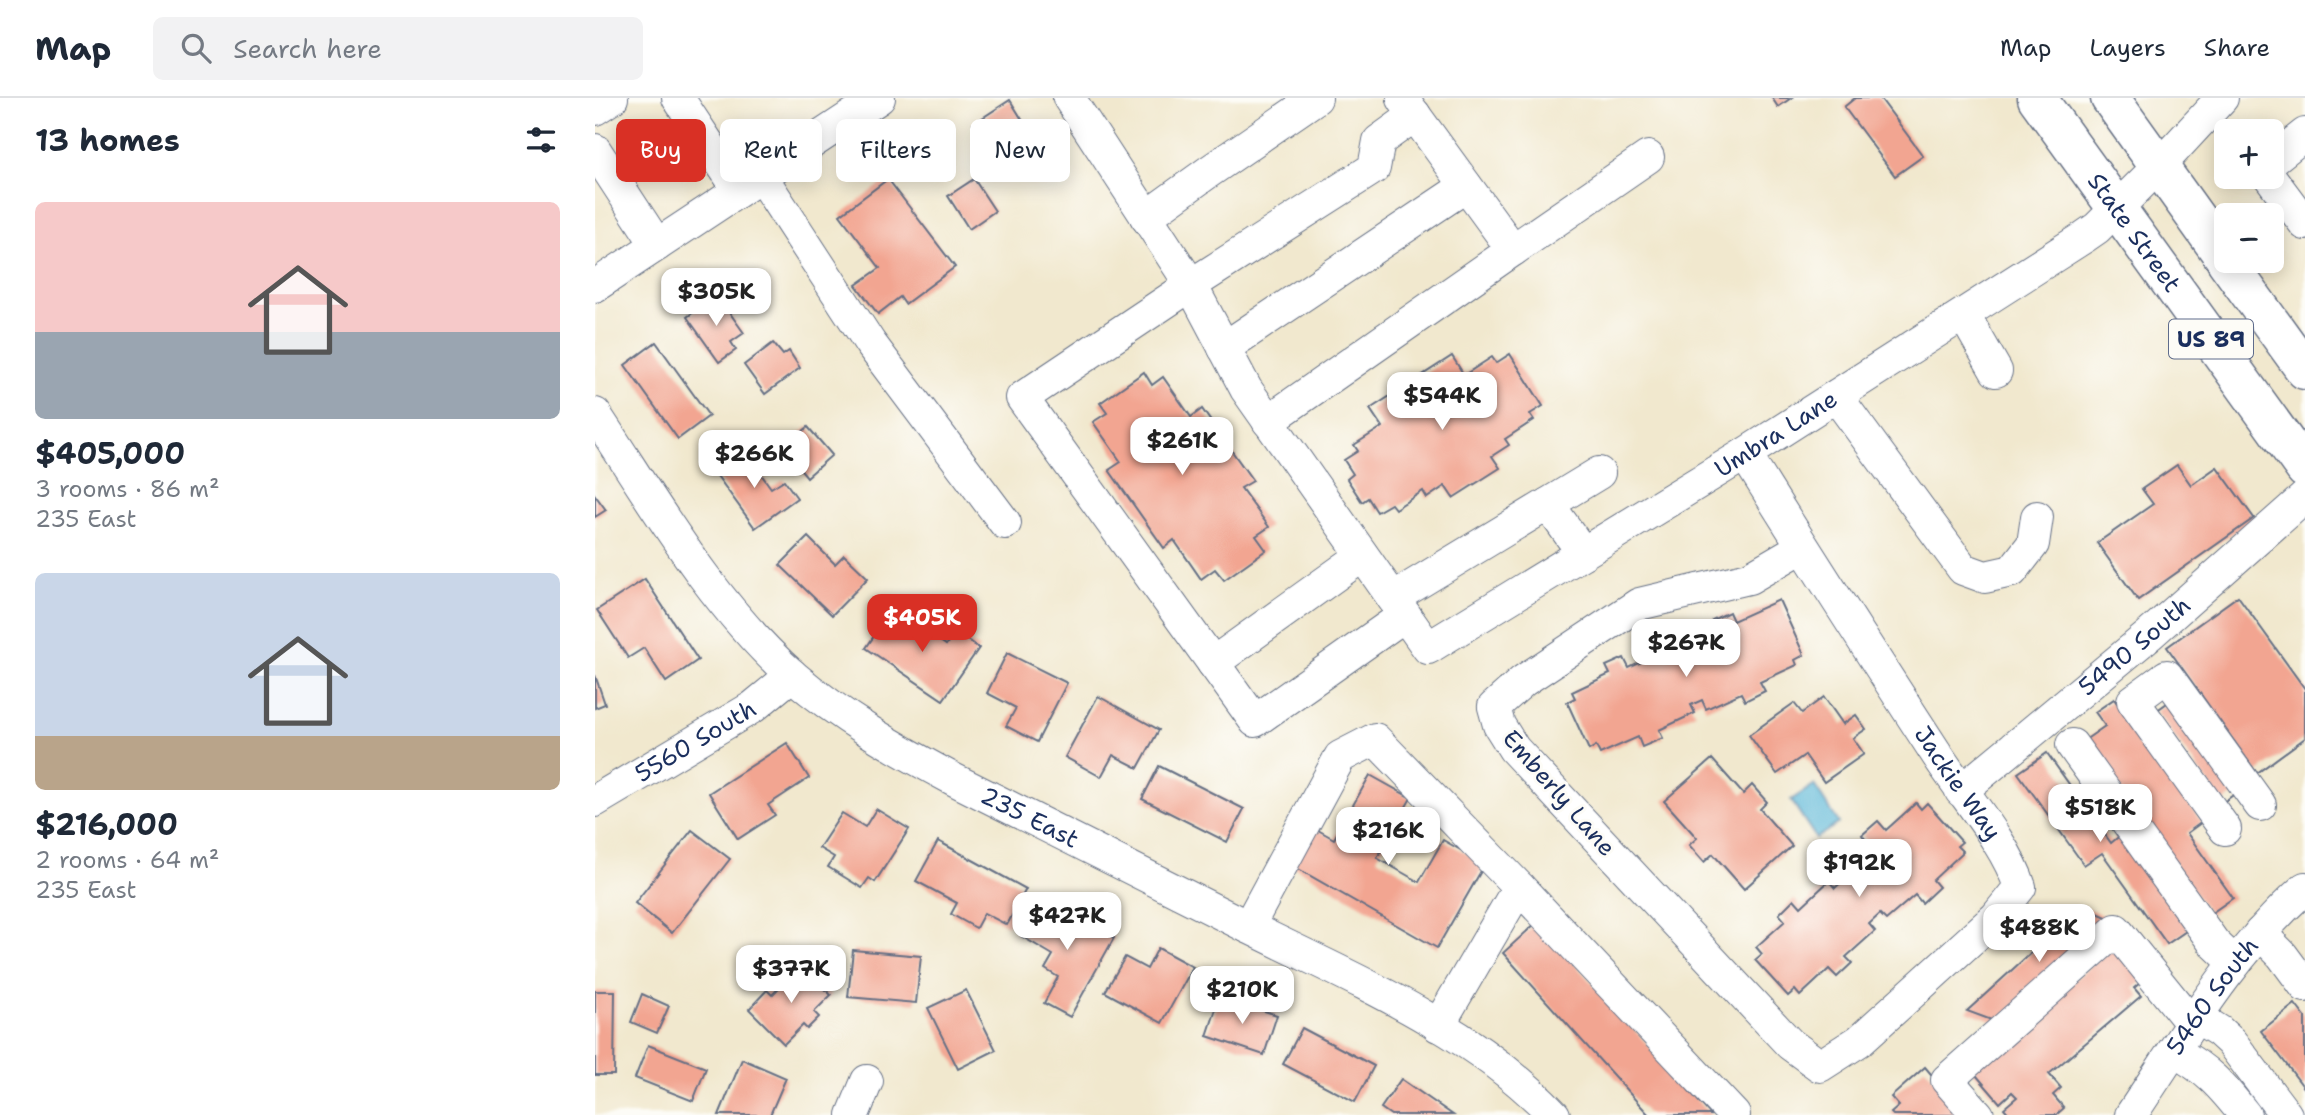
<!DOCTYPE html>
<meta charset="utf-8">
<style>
body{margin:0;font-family:"Shantell Sans",sans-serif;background:#f2f2f3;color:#1f2937;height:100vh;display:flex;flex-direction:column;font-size:26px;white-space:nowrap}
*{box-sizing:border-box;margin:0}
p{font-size:23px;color:#747a83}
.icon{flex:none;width:38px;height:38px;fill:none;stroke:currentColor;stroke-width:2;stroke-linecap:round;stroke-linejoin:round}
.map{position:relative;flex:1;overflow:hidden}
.sheet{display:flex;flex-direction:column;background:#fff;width:595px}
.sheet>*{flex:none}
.banner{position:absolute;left:21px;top:21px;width:665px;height:63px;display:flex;gap:14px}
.tools{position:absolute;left:1619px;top:21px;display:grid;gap:14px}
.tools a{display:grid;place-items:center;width:70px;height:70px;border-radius:10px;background:#fff;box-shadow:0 4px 18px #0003;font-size:35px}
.price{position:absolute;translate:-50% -60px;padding:0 16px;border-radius:14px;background:#fff;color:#222;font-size:23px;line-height:46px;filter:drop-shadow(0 2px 4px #0008)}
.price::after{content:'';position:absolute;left:50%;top:42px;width:21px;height:16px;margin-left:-10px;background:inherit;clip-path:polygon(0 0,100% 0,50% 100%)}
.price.selected{background:#d93025;color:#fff}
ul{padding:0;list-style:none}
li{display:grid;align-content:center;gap:14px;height:371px;padding:0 35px}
li span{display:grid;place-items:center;height:217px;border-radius:10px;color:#555}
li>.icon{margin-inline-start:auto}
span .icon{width:126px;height:126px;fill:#fffc;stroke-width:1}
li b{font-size:30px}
h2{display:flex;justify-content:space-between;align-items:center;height:84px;padding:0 35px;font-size:30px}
.chip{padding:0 24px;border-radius:10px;background:#fff;box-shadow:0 4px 18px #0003;font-size:24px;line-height:63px}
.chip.selected{background:#d93025;color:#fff}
header{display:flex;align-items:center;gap:42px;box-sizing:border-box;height:98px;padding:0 35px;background:#fff;border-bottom:2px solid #e0e1e3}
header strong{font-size:33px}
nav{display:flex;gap:38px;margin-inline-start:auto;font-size:24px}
.search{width:490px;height:63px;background:#f2f2f3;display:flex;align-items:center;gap:18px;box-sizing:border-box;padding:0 24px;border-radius:10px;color:#747a83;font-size:26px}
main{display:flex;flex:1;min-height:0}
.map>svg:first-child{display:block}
.water{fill:#5ab7d8;stroke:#3a739b;stroke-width:2}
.building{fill:#f2a591}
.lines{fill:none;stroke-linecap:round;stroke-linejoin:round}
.minor-casing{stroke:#667085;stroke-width:34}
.major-casing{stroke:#667085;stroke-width:41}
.minor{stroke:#fff;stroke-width:32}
.major{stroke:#fff;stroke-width:38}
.labels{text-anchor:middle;stroke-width:6;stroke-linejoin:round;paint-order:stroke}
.shield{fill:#fdfcf7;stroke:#5f6c8c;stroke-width:2}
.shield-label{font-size:23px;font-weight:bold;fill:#1b2f5e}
.street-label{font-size:24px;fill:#1b2f5e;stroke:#fdfcf7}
</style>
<header>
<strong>Map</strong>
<div class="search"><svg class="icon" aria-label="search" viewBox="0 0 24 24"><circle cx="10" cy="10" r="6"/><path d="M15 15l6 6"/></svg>Search here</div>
<nav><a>Map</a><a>Layers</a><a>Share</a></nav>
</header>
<main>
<section class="sheet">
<h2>13 homes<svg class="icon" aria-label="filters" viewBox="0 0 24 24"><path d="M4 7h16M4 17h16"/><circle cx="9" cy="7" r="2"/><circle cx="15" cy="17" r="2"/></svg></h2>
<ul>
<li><span style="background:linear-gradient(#f6c9c9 60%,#9aa5b1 0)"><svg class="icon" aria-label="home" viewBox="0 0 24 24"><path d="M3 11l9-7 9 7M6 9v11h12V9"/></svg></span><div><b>$405,000</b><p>3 rooms · 86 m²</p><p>235 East</p></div></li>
<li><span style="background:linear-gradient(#c9d6e8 75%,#b9a48a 0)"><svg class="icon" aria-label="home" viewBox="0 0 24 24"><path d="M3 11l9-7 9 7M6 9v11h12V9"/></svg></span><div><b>$216,000</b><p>2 rooms · 64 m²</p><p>235 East</p></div></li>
</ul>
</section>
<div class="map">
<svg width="1710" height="1017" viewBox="0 0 1710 1017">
<rect width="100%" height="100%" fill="#fdfcf7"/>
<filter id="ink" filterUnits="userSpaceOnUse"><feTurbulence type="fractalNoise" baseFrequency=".0143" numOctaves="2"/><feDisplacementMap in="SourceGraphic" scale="14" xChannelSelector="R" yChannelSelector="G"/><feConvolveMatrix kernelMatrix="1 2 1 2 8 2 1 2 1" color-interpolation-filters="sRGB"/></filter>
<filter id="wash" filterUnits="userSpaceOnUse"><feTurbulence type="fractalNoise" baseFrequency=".00686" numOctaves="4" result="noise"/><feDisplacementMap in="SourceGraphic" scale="28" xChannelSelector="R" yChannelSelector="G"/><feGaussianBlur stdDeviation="1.57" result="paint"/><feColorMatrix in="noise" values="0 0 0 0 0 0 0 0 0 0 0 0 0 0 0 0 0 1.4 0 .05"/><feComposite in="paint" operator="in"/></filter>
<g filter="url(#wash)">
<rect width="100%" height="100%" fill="#f1e8ce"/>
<polygon class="water" points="1219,687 1244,725 1221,740 1196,702"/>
<g id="blocks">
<g class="building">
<polygon points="1177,0 1196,0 1183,9"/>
<polygon points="1260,0 1285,0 1328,58 1300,78 1249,9"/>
<polygon points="415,2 439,41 403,64 378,26"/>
<polygon points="293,81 360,169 310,206 305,199 283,216 261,187 285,170 245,117"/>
<polygon points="379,81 400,113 374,131 353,98"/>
<polygon points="122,197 149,235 136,244 141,252 124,264 92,219"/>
<polygon points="61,244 114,318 83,341 30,267"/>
<polygon points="178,245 188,257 194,253 205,270 170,296 149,267"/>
<polygon points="915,256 948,308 935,316 939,322 910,341 914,347 897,358 905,370 858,400 850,388 832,400 828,393 800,411 796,406 782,414 773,400 767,404 752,381 758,376 749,362 763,353 759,347 787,329 775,311 857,258 869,277 897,259 901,265"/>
<polygon points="549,274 557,287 568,279 596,319 607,311 658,383 646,390 674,429 661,438 671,452 629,482 620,471 606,481 579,442 569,450 514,372 526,364 498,324 512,315 505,305"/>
<polygon points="213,329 237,357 212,379 188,350"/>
<polygon points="150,354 176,390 189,382 202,400 160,430 120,375"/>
<polygon points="1582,367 1596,387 1622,369 1659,420 1543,502 1502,445 1558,406 1547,391"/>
<polygon points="0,397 11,412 0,419"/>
<polygon points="213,439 240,466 249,457 273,480 237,517 185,467"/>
<polygon points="50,481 103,562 71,584 49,550 33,560 2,512"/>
<polygon points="1643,498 1710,591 1710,640 1662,675 1572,549"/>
<polygon points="1184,502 1209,557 1200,562 1202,567 1165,584 1170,593 1150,603 1146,595 1111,611 1107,602 1096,607 1100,615 1064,632 1068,640 1047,649 1043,639 1005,656 1001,648 994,652 972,604 980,600 977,594 1015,576 1011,568 1029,560 1034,570 1068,554 1071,562 1087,554 1084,547 1121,530 1117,522 1134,514 1138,523"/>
<polygon points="298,510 351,547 360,534 384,550 348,602 271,550"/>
<polygon points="412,555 472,585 442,644 411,628 421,610 392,595"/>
<polygon points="0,577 10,606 0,610"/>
<polygon points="503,598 564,632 543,670 518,657 506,679 470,659"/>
<polygon points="1229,599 1248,626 1261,617 1271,631 1258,640 1269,656 1229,684 1210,657 1182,676 1154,637 1199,605 1207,615"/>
<polygon points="1519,601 1607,724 1592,735 1638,800 1615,816 1490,642 1510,628 1500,614"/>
<polygon points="1575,603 1641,695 1627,705 1561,613"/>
<polygon points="192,645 214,680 173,707 180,717 143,741 114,695"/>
<polygon points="1452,655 1516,745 1527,736 1594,831 1572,846 1507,755 1489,767 1423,675"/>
<polygon points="1117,661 1148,696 1157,687 1172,704 1165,711 1197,748 1149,791 1118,756 1109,764 1094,747 1102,740 1069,703"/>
<polygon points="564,668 649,711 632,744 547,701"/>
<polygon points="775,677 816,700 782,760 824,784 848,742 890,766 842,850 693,765 714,727 739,741"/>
<polygon points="1321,705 1326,711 1332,705 1367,744 1362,748 1368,754 1338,782 1344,789 1327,805 1320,797 1291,822 1285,816 1274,826 1280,833 1251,859 1257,865 1242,879 1234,871 1205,898 1200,892 1193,898 1160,862 1167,856 1161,849 1190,823 1184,816 1199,801 1206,809 1234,783 1240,790 1253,778 1246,771 1274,746 1267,737 1283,723 1291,732"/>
<polygon points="281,711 314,731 280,784 274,780 267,790 233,769 239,759 224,750 247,715 270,729"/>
<polygon points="97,732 135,761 77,835 40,805"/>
<polygon points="343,743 431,791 412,827 389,815 381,830 356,816 362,805 321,783"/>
<polygon points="446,800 519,840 475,919 449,905 463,879 450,871 458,857 426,838"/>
<polygon points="1487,808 1516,821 1402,924 1372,913"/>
<polygon points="942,824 1116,1017 1054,1017 908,855"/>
<polygon points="1523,845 1552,879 1539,890 1546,898 1454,976 1466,990 1458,997 1469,1010 1461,1017 1415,1017 1409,1010 1422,999 1417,994 1405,1005 1375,970"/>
<polygon points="563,850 598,869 567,925 510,894 530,859 552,871"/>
<polygon points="258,852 326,858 321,905 253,899"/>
<polygon points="206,867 236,897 219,914 224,919 212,931 208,927 189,946 154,911 172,892 177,897"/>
<polygon points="371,892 401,952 363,971 333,910"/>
<polygon points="0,893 20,893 19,977 0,977"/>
<polygon points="47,896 74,908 62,935 36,924"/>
<polygon points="625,899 682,917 669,957 612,938"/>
<polygon points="1700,906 1710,919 1710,991 1666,933"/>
<polygon points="707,930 779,968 760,1004 688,966"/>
<polygon points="53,947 111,970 98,1003 40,980"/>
<polygon points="147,961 191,980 175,1017 124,1017"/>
<polygon points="1330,969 1371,1017 1298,1017 1296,1015 1304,1008 1296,999"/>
<polygon points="806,981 858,1017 796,1017 786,1010"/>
</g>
</g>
</g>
<g filter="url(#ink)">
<use href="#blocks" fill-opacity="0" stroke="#667085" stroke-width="2"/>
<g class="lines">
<defs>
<g id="minor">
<polyline points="83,0 144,92"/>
<path id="s1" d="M474 0 596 187 651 291 833 550 1150 356 1489 139 1502 130 1564 68 1627 0"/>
<polyline points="0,11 17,0"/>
<polyline points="0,52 62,147"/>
<polyline points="1676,63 1710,36"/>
<polyline points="166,78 275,245 410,425"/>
<polyline points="1675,79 1710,126"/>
<polyline points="551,119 612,75 721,0"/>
<polyline points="918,152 1053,59"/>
<polyline points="0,188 284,0"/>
<polyline points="1369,217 1401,273"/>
<polyline points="629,250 871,88"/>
<polyline points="1241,298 1368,471 1390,479 1417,473 1438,446 1442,419"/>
<path id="s2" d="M0 316C60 406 116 505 198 578 247 620 302 651 358 681 456 730 554 780 653 829 758 881 878 931 959 1017"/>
<polyline points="673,323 918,152 808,1"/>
<path id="s3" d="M1150 356C1213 458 1278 558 1343 658 1369 698 1411 745 1425 789L1401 819 1264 943 1225 968 1195 946 919 651 904 627 899 609 928 583 1044 506 1154 480 1207 449"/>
<polyline points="953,406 1004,375"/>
<polyline points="798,500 953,406 988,455"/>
<polyline points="810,517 660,623 427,300 596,187 779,70 784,43 820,17"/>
<polyline points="618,565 767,458"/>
<polyline points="1477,647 1619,845 1640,865"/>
<path id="s4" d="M1366 693 1554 537 1710 399"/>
<path id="s5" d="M0 703 158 609 197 577"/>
<polyline points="1630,731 1538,603 1572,578 1665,707"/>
<polyline points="924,789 1139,1017"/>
<polyline points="653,829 745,659 780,641 924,789 843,928"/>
<polyline points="1665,835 1687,857 1710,888"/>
<polyline points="1602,919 1624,933 1636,944 1691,1017"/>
<path d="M1579 953C1613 972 1626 987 1650 1017"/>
<polyline points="258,1017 272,983"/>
<polyline points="1383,1017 1352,982 1521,832 1597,926"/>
<path id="s6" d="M1536 1017C1589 938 1638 854 1710 790"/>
</g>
<g id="major">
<path id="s7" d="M1442 0 1710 371"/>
<polyline points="1515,0 1631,162"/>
<polyline points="1631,163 1710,272"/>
</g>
</defs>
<use href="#minor" class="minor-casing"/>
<use href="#major" class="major-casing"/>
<use href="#minor" class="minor"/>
<use href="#major" class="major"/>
</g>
</g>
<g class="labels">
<rect class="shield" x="1574" y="221.5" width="84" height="39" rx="5"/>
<g class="shield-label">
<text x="1616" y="249">US 89</text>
</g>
<g class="street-label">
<text dy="8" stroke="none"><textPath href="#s7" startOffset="166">State Street</textPath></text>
<text dy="8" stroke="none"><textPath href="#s1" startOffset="1066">Umbra Lane</textPath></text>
<text dy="8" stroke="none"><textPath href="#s4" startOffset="226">5490 South</textPath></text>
<text dy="8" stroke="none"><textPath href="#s5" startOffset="117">5560 South</textPath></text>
<text dy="8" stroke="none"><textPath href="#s3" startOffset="392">Jackie Way</textPath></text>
<text transform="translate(964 695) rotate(49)" y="8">Emberly Lane</text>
<text dy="8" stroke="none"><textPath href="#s2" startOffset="606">235 East</textPath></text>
<text dy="8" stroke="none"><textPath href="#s6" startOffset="144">5460 South</textPath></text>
</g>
</g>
</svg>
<div class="tools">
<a>+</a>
<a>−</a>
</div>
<b class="price" style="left:121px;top:230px">$305K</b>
<b class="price" style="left:847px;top:334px">$544K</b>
<b class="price" style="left:587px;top:379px">$261K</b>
<b class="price" style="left:159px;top:392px">$266K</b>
<b class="price selected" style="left:327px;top:556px">$405K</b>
<b class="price" style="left:1091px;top:581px">$267K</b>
<b class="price" style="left:1505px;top:746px">$518K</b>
<b class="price" style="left:793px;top:769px">$216K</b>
<b class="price" style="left:1264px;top:801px">$192K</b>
<b class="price" style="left:472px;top:854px">$427K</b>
<b class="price" style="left:1444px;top:866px">$488K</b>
<b class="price" style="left:196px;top:907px">$377K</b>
<b class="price" style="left:647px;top:928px">$210K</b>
<div class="banner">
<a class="chip selected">Buy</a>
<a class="chip">Rent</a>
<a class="chip">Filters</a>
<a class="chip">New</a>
</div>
</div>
</main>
